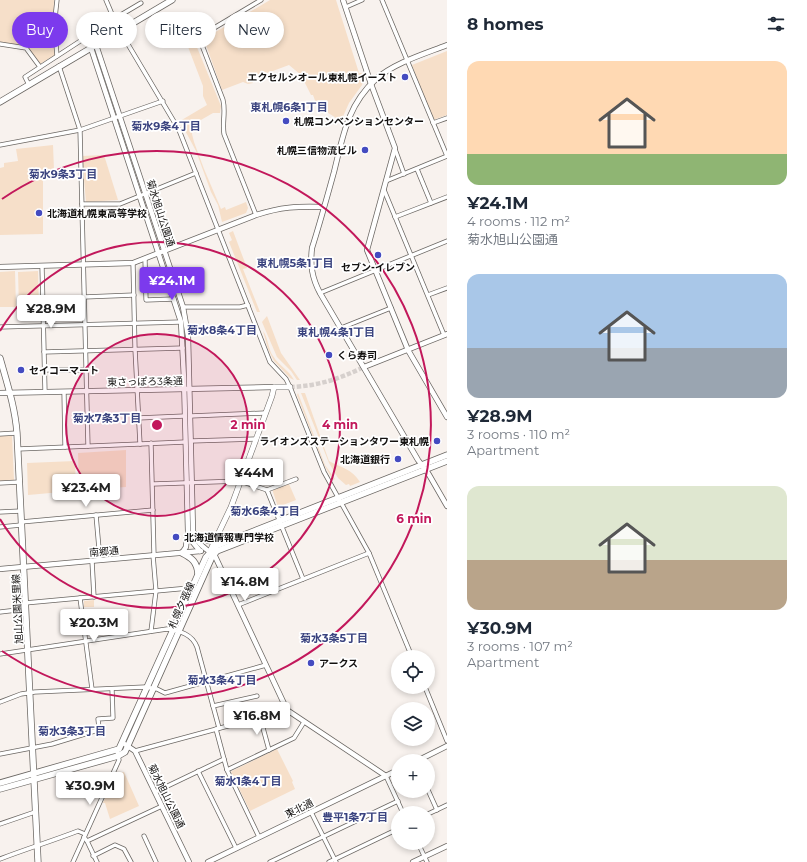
<!DOCTYPE html>
<meta charset="utf-8">
<style>
body{margin:0;font-family:Montserrat,"Noto Sans JP",sans-serif;background:#f2f2f3;color:#1f2937;height:100vh;display:flex;flex-direction:column;font-size:15px;white-space:nowrap}
*{box-sizing:border-box;margin:0}
p{font-size:13px;color:#747a83}
.icon{flex:none;width:22px;height:22px;fill:none;stroke:currentColor;stroke-width:2;stroke-linecap:round;stroke-linejoin:round}
.map{position:relative;flex:1;overflow:hidden}
.details{display:flex;flex-direction:column;background:#fff;width:360px}
.details>*{flex:none}
.hud{position:absolute;left:12px;top:12px;width:375px;height:36px;display:flex;gap:8px}
.fabs{position:absolute;left:391px;top:650px;display:grid;gap:8px}
.fabs a{display:grid;place-items:center;width:44px;height:44px;border-radius:50%;background:#fff;box-shadow:0 2px 6px #0003;font-size:20px}
.price{position:absolute;translate:-50% -34px;padding:0 9px;border-radius:4px;background:#fff;color:#222;font-size:13px;line-height:26px;filter:drop-shadow(0 1px 2px #0008)}
.price::after{content:'';position:absolute;left:50%;top:24px;width:12px;height:9px;margin-left:-6px;background:inherit;clip-path:polygon(0 0,100% 0,50% 100%)}
.price.current{background:#7c3aed;color:#fff}
ul{padding:0;list-style:none}
li{display:grid;align-content:center;gap:8px;height:212px;padding:0 20px}
li span{display:grid;place-items:center;height:124px;border-radius:12px;color:#555}
li>.icon{margin-inline-start:auto}
span .icon{width:72px;height:72px;fill:#fffc;stroke-width:1}
li b{font-size:17px}
h2{display:flex;justify-content:space-between;align-items:center;height:48px;padding:0 20px;font-size:17px}
.chip{padding:0 14px;border-radius:18px;background:#fff;box-shadow:0 2px 6px #0003;font-size:14px;line-height:36px}
.chip.current{background:#7c3aed;color:#fff}
main{display:flex;flex:1;min-height:0}
.map>svg:first-child{display:block}
.green{fill:#f6dfc9}
.lines{fill:none;stroke-linecap:round;stroke-linejoin:round}
.tertiary-tunnel{stroke:#d6d0cd;stroke-width:4.5;stroke-dasharray:4.5 2;stroke-linecap:butt}
.minor-casing{stroke:#6b6763;stroke-width:5}
.tertiary-casing{stroke:#6b6763;stroke-width:6}
.secondary-casing{stroke:#6b6763;stroke-width:6}
.primary-casing{stroke:#6b6763;stroke-width:7}
.trunk-casing{stroke:#6b6763;stroke-width:7}
.minor{stroke:#fff;stroke-width:3.5}
.tertiary{stroke:#fff;stroke-width:4.5}
.secondary{stroke:#fff;stroke-width:5}
.primary{stroke:#fff;stroke-width:5.5}
.trunk{stroke:#fff;stroke-width:5.5}
.ring{fill:none;stroke:#c2185b;stroke-width:2}
.poi-dot{fill:#444bc0;stroke:#fff;stroke-width:1.5}
.labels{text-anchor:middle;stroke-width:3.5;stroke-linejoin:round;paint-order:stroke}
.poi-label{font-size:10px;font-weight:bold;fill:#131110;stroke:#fff;text-anchor:start}
.street-label{font-size:10px;fill:#131110;stroke:#fff}
.neighbourhood-label{font-size:11px;font-weight:bold;fill:#3a437f;stroke:#fff}
.centre{fill:#c2185b;stroke:#fff;stroke-width:2}
.ring-label{font-size:12px;text-anchor:middle;font-weight:bold;fill:#c2185b;stroke:#fff;stroke-width:3.5;stroke-linejoin:round;paint-order:stroke}
</style>
<main>
<div class="map">
<svg width="447" height="862" viewBox="0 0 447 862">
<rect width="100%" height="100%" fill="#f8f2ee"/>
<g class="green">
<polygon points="0,0 54,0 53,26 55,55 40,64 27,47 0,42"/>
<polygon points="270,0 336,0 359,73 362,73 364,79 362,85 349,103 341,121 317,106 313,95 311,95 301,75 289,65 251,79 253,83 248,84 243,82 222,90 205,42 207,37"/>
<polygon points="192,35 221,106 220,113 213,113 194,124 192,134 194,142 204,169 221,209 225,207 226,210 246,202 248,208 246,213 222,222 218,205 211,192 196,151 180,121 207,105 203,96 203,86 185,39"/>
<polygon points="447,51 447,115 433,120 412,65"/>
<polygon points="53,145 54,170 43,171 43,234 0,235 0,168 4,167 4,163 18,161 16,149"/>
<polygon points="104,155 118,200 86,202 82,156"/>
<polygon points="233,231 247,268 243,269 260,312 257,312 229,242 232,240 229,233"/>
<polygon points="15,271 16,307 0,307 0,272"/>
<polygon points="38,271 39,307 19,308 18,272"/>
<polygon points="267,316 281,353 300,380 297,380 291,371 277,357 262,322"/>
<path d="M263 331C268 337 268 349 273 356 279 366 289 370 294 380L290 378 274 361 268 349Z"/>
<polygon points="298,393 325,465 335,479 333,480 324,465 297,395"/>
<path d="M301 393H305L329 461C342 468 352 469 360 482L350 486 349 484 346 485 338 478 329 463Z"/>
<polygon points="0,436 12,436 14,480 0,481"/>
<polygon points="126,450 126,487 79,490 78,453"/>
<polygon points="75,461 76,488 73,491 28,495 27,463"/>
<polygon points="289,484 296,500 278,507 273,492 273,490"/>
<polygon points="94,600 94,607 84,607 84,601"/>
<polygon points="277,749 293,781 292,782 295,789 250,811 231,772 232,771"/>
<polygon points="124,772 139,806 110,819 105,803 103,803 115,774"/>
</g>
<g class="lines">
<path class="tertiary-tunnel" d="M290 387C318 386 339 379 364 367"/>
<defs>
<g id="minor">
<polyline points="106,0 114,19"/>
<polyline points="382,0 447,156"/>
<polyline points="346,7 362,0"/>
<polyline points="126,41 179,130 270,362 286,379 290,387 324,472 369,553 412,657"/>
<polyline points="0,44 26,48 40,67"/>
<path d="M57 56C55 37 54 19 57 0"/>
<polyline points="59,66 80,130 88,446"/>
<polyline points="29,85 25,77 114,19 141,3"/>
<polyline points="433,123 447,118"/>
<polyline points="0,145 80,130 163,101"/>
<polyline points="395,149 404,174"/>
<polyline points="417,169 431,203"/>
<polyline points="386,181 447,156"/>
<polyline points="384,190 444,335"/>
<polyline points="82,204 120,204 196,173"/>
<path d="M256 215 224 134C222 122 226 112 223 100L200 40 204 34 261 0"/>
<polyline points="395,217 447,197"/>
<polyline points="145,259 146,300 174,299"/>
<polyline points="133,263 135,349 140,444 185,442"/>
<polyline points="42,266 45,392"/>
<polyline points="320,293 447,241"/>
<polyline points="428,295 447,288"/>
<polyline points="84,297 134,295"/>
<polyline points="183,307 240,307 248,305"/>
<polyline points="0,327 181,322"/>
<polyline points="341,328 391,308"/>
<polyline points="44,352 183,348"/>
<polyline points="45,370 86,370"/>
<polyline points="64,392 65,447"/>
<polyline points="190,416 265,413"/>
<polyline points="138,418 185,416"/>
<polyline points="0,434 17,433"/>
<polyline points="191,441 256,439"/>
<polyline points="151,443 154,555"/>
<polyline points="18,449 140,444"/>
<polyline points="0,483 20,482"/>
<polyline points="153,484 240,481 267,490 303,579"/>
<polyline points="267,490 296,479"/>
<polyline points="0,512 21,511"/>
<polyline points="96,515 100,560"/>
<polyline points="21,522 153,510"/>
<polyline points="0,527 21,525"/>
<polyline points="92,561 94,597"/>
<polyline points="80,598 92,689"/>
<polyline points="25,603 189,588 192,588"/>
<polyline points="238,605 369,553"/>
<polyline points="0,612 26,609"/>
<polyline points="151,631 156,591 153,555"/>
<path d="M0 654 167 629C180 631 192 634 197 647L219 728"/>
<polyline points="425,687 447,741"/>
<polyline points="0,702 21,694 35,692 145,687 157,689 165,693 266,665"/>
<polyline points="213,706 257,696"/>
<polyline points="260,717 269,750"/>
<polyline points="135,751 287,710"/>
<polyline points="0,754 52,744 98,730 99,728 98,719 113,718 112,689"/>
<polyline points="224,759 227,770 259,837"/>
<polyline points="227,770 294,738 304,722"/>
<polyline points="198,771 236,848"/>
<polyline points="386,776 403,813"/>
<polyline points="428,790 437,810"/>
<polyline points="155,792 224,759 216,729"/>
<polyline points="311,812 336,862"/>
<polyline points="428,814 447,805"/>
<polyline points="0,824 35,812"/>
<polyline points="144,836 156,862"/>
<polyline points="84,837 87,841 162,806"/>
<polyline points="87,841 97,862"/>
<polyline points="418,843 427,862"/>
<polyline points="93,856 115,845 124,849 131,862"/>
<path d="M0 859C26 849 52 841 78 831L85 834"/>
<polyline points="73,862 119,760 117,751"/>
<polyline points="270,862 398,801"/>
<polyline points="329,862 398,829"/>
</g>
<g id="tertiary">
<polyline points="343,0 371,84 395,148 367,250 408,350 447,417"/>
<path d="M96 45 183 307 188 336 193 531C196 542 204 549 214 554L287 710 386 776"/>
<path d="M447 45C424 54 394 63 376 79 347 106 343 136 334 172 327 197 320 223 312 248 310 265 312 278 320 293L418 460 428 473 447 506"/>
<polyline points="91,48 181,322 184,379 188,532 191,540 200,551"/>
<path d="M0 267 133 263 256 215C281 207 297 206 324 207"/>
<polyline points="364,367 447,334"/>
<polyline points="0,393 274,387"/>
<polyline points="195,534 201,539 217,543"/>
<polyline points="182,553 186,547 187,536"/>
<polyline points="0,569 201,551"/>
<polyline points="123,743 135,751 189,862"/>
<polyline points="417,761 447,746"/>
<polyline points="208,862 398,770"/>
<polyline points="413,862 447,846"/>
</g>
<polyline id="secondary" points="211,549 231,507 272,396 274,387 290,387"/>
<g id="primary">
<path d="M0 358C7 383 15 407 17 433L38 862"/>
<path d="M182 553C192 558 197 562 198 574"/>
<polyline points="0,783 119,749 206,557 216,546 447,455"/>
<polyline points="0,789 118,756 125,752 212,557 217,551 447,461"/>
</g>
<polyline id="trunk" points="0,102 172,0"/>
</defs>
<use href="#minor" class="minor-casing"/>
<use href="#tertiary" class="tertiary-casing"/>
<use href="#secondary" class="secondary-casing"/>
<use href="#primary" class="primary-casing"/>
<use href="#trunk" class="trunk-casing"/>
<use href="#minor" class="minor"/>
<use href="#tertiary" class="tertiary"/>
<use href="#secondary" class="secondary"/>
<use href="#primary" class="primary"/>
<use href="#trunk" class="trunk"/>
</g>
<circle cx="157" cy="425" r="91" fill="#c2185b" fill-opacity=".12"/>
<g class="ring">
<circle cx="157" cy="425" r="91"/>
<path d="M0 331A183 183 0 1 1 0 519"/>
<path d="M2 199A274 274 0 1 1 2 651"/>
</g>
<g class="poi-dot">
<circle cx="405" cy="77" r="4"/>
<circle cx="286" cy="121" r="4"/>
<circle cx="365" cy="150" r="4"/>
<circle cx="39" cy="213" r="4"/>
<circle cx="378" cy="255" r="4"/>
<circle cx="329" cy="355" r="4"/>
<circle cx="21" cy="370" r="4"/>
<circle cx="437" cy="441" r="4"/>
<circle cx="398" cy="459" r="4"/>
<circle cx="176" cy="537" r="4"/>
<circle cx="311" cy="663" r="4"/>
</g>
<g class="labels">
<g class="poi-label">
<text x="397" y="81" text-anchor="end">エクセルシオール東札幌イースト</text>
<text x="294" y="125">札幌コンベンションセンター</text>
<text x="357" y="154" text-anchor="end">札幌三信物流ビル</text>
<text x="47" y="217">北海道札幌東高等学校</text>
<text x="378" y="271" text-anchor="middle">セブン-イレブン</text>
<text x="337" y="359">くら寿司</text>
<text x="29" y="374">セイコーマート</text>
<text x="429" y="445" text-anchor="end">ライオンズステーションタワー東札幌</text>
<text x="390" y="463" text-anchor="end">北海道銀行</text>
<text x="184" y="541">北海道情報専門学校</text>
<text x="319" y="667">アークス</text>
</g>
<g class="street-label">
<text transform="translate(161 213) rotate(72)" y="4">菊水旭山公園通</text>
<text transform="translate(145 381) rotate(-1)" y="4">東さっぽろ3条通</text>
<text transform="translate(104 551) rotate(-5)" y="4">南郷通</text>
<text transform="translate(181 605) rotate(-66)" y="4">札幌夕張線</text>
<text transform="translate(17 609) rotate(-93)" y="4">旭山公園米里線</text>
<text transform="translate(167 796) rotate(64)" y="4">菊水旭山公園通</text>
<text transform="translate(299 808) rotate(-26)" y="4">東北通</text>
</g>
<g class="neighbourhood-label">
<text x="289" y="111">東札幌6条1丁目</text>
<text x="166" y="130">菊水9条4丁目</text>
<text x="63" y="178">菊水9条3丁目</text>
<text x="295" y="267">東札幌5条1丁目</text>
<text x="222" y="334">菊水8条4丁目</text>
<text x="336" y="336">東札幌4条1丁目</text>
<text x="107" y="422">菊水7条3丁目</text>
<text x="265" y="515">菊水6条4丁目</text>
<text x="334" y="642">菊水3条5丁目</text>
<text x="222" y="684">菊水3条4丁目</text>
<text x="72" y="735">菊水3条3丁目</text>
<text x="248" y="785">菊水1条4丁目</text>
<text x="355" y="821">豊平1条7丁目</text>
</g>
</g>
<circle cx="157" cy="425" r="6" class="centre"/>
<g class="ring-label">
<text x="248" y="429">2 min</text>
<text x="340" y="429">4 min</text>
<text x="414" y="523">6 min</text>
</g>
</svg>
<div class="fabs">
<a><svg class="icon" aria-label="locate" viewBox="0 0 24 24"><circle cx="12" cy="12" r="6"/><path d="M12 2v4M12 18v4M2 12h4M18 12h4"/></svg></a>
<a><svg class="icon" aria-label="layers" viewBox="0 0 24 24"><path d="M12 4l9 5-9 5-9-5zM3 14l9 5 9-5"/></svg></a>
<a>+</a>
<a>−</a>
</div>
<b class="price current" style="left:172px;top:301px">¥24.1M</b>
<b class="price" style="left:51px;top:329px">¥28.9M</b>
<b class="price" style="left:254px;top:493px">¥44M</b>
<b class="price" style="left:86px;top:508px">¥23.4M</b>
<b class="price" style="left:245px;top:602px">¥14.8M</b>
<b class="price" style="left:94px;top:643px">¥20.3M</b>
<b class="price" style="left:257px;top:736px">¥16.8M</b>
<b class="price" style="left:90px;top:806px">¥30.9M</b>
<div class="hud">
<a class="chip current">Buy</a>
<a class="chip">Rent</a>
<a class="chip">Filters</a>
<a class="chip">New</a>
</div>
</div>
<section class="details">
<h2>8 homes<svg class="icon" aria-label="filters" viewBox="0 0 24 24"><path d="M4 7h16M4 17h16"/><circle cx="9" cy="7" r="2"/><circle cx="15" cy="17" r="2"/></svg></h2>
<ul>
<li><span style="background:linear-gradient(#ffd9b3 75%,#8fb573 0)"><svg class="icon" aria-label="home" viewBox="0 0 24 24"><path d="M3 11l9-7 9 7M6 9v11h12V9"/></svg></span><div><b>¥24.1M</b><p>4 rooms · 112 m²</p><p>菊水旭山公園通</p></div></li>
<li><span style="background:linear-gradient(#a9c7e8 60%,#9aa5b1 0)"><svg class="icon" aria-label="home" viewBox="0 0 24 24"><path d="M3 11l9-7 9 7M6 9v11h12V9"/></svg></span><div><b>¥28.9M</b><p>3 rooms · 110 m²</p><p>Apartment</p></div></li>
<li><span style="background:linear-gradient(#dfe7d0 60%,#b9a48a 0)"><svg class="icon" aria-label="home" viewBox="0 0 24 24"><path d="M3 11l9-7 9 7M6 9v11h12V9"/></svg></span><div><b>¥30.9M</b><p>3 rooms · 107 m²</p><p>Apartment</p></div></li>
</ul>
</section>
</main>
